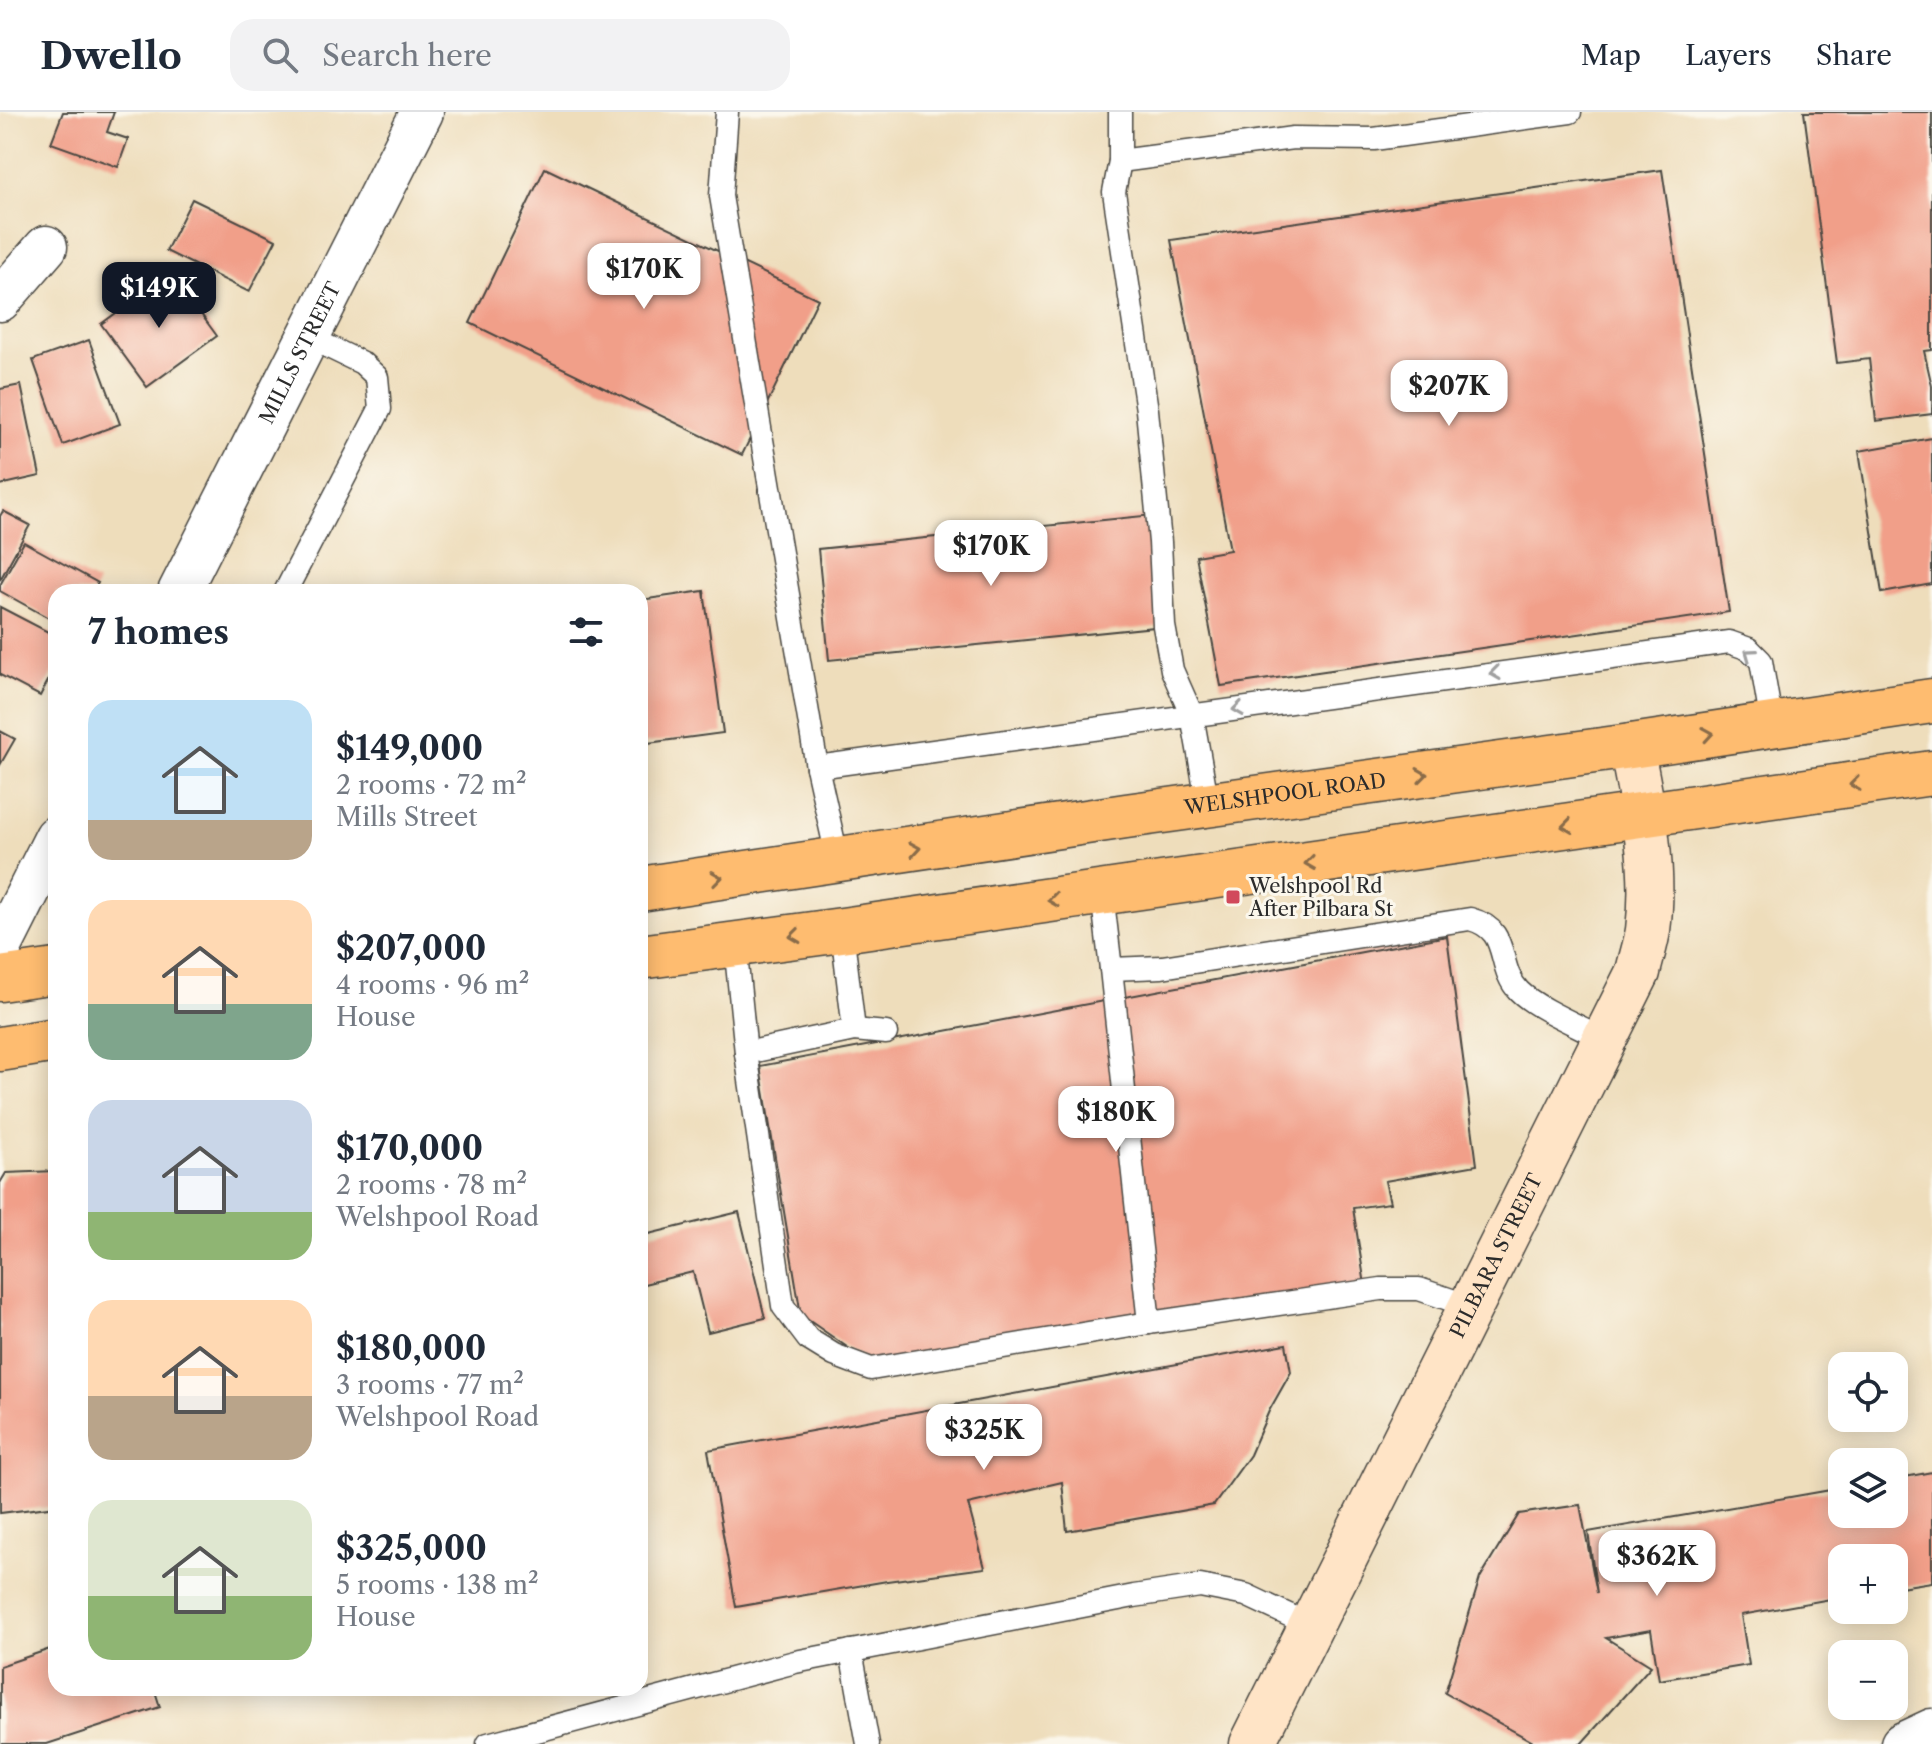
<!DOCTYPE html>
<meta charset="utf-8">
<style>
body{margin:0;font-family:"Libre Caslon Text",serif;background:#f2f2f3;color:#1f2937;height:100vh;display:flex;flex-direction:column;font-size:30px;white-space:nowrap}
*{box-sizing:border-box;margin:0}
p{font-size:26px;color:#747a83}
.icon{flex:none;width:44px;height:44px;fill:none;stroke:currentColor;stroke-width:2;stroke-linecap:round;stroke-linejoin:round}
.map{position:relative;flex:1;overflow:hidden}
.side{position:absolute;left:48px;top:472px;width:600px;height:1112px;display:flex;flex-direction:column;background:#fff;border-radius:24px;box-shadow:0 4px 20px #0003}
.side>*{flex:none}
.fabs{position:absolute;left:1828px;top:1240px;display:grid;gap:16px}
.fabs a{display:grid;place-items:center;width:80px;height:80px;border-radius:16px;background:#fff;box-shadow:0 4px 20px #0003;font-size:40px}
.price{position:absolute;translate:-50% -68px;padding:0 18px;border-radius:16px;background:#fff;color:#222;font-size:26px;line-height:52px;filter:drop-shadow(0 2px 4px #0008)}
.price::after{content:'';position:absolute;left:50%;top:48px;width:24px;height:18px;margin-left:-12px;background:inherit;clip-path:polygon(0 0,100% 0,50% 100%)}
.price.selected{background:#111827;color:#fff}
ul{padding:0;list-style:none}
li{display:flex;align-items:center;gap:24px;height:200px;padding:0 40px}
li span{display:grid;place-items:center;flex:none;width:224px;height:160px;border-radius:24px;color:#555}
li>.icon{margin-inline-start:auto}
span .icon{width:96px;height:96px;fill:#fffc;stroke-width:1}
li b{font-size:34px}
h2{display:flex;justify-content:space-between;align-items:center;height:96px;padding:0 40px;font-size:34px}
header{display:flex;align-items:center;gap:48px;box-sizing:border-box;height:112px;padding:0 40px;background:#fff;border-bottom:2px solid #e0e1e3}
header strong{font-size:38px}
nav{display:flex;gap:44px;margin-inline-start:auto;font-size:28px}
.search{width:560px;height:72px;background:#f2f2f3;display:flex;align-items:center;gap:20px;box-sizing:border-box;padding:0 28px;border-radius:24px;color:#747a83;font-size:30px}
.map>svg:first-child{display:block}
.building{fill:#f19f89}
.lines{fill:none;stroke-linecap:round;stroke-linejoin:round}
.lane-casing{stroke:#484641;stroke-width:25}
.street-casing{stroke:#484641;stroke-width:45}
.secondary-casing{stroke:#484641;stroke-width:47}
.primary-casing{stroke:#484641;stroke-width:47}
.lane{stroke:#fff;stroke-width:22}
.street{stroke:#fff;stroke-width:42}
.secondary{stroke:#ffe4c6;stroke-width:44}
.primary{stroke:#febc70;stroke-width:44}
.oneway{stroke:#a0a0a0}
.oneway2{stroke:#8a6c4a}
.poi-dot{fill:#d1495b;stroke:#fbf7ec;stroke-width:3}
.labels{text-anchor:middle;stroke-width:6;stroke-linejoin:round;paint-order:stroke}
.street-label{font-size:20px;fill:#2b2b2b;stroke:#fbf7ec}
.poi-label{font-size:20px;fill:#2b2b2b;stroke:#fbf7ec;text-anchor:start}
</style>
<header>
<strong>Dwello</strong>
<div class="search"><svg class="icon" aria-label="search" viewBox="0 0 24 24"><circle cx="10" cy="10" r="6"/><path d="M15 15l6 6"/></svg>Search here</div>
<nav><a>Map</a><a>Layers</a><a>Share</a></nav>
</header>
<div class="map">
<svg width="1932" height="1632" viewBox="0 0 1932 1632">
<rect width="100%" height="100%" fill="#fbf7ec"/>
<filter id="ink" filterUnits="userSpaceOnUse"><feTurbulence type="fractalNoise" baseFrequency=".0125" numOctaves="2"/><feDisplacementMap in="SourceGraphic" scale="16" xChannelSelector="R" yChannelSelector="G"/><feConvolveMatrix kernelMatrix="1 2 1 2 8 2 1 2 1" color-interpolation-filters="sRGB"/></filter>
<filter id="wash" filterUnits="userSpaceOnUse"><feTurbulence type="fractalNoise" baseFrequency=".006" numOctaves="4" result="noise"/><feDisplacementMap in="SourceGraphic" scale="32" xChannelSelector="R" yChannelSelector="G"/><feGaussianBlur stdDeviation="1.8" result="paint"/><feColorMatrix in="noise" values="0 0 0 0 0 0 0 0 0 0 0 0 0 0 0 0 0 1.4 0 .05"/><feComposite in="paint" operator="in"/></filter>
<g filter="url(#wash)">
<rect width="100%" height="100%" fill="#edb"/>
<g id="blocks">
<g class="building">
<polygon points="63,0 114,0 107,20 128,27 118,55 51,31"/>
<polygon points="1804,0 1932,0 1932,238 1924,239 1932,274 1932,302 1876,309 1869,247 1837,251"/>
<polygon points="545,56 818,187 742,343 470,211"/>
<polygon points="1662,58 1729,500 1221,574 1196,444 1230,438 1171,128"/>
<polygon points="192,87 276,128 249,180 166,139"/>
<polygon points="171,161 217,224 147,275 101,212"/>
<polygon points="89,228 120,312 63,333 33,248"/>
<polygon points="21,273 40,364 0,373 0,277"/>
<polygon points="1932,326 1932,472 1882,481 1859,339"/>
<polygon points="3,399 30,413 0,468 0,404"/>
<polygon points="1153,403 1164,514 829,548 818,437"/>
<polygon points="24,430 98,471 93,480 56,480 56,510 0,479 0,473"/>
<polygon points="704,479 723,621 640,632 640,488"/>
<polygon points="0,495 56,524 56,554 40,584 0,563"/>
<polygon points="0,619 15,627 0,653"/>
<polygon points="1447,824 1477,1053 1385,1069 1390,1091 1353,1096 1365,1173 873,1253 801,1203 760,954"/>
<polygon points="56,1059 56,1394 0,1401 0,1071 6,1061"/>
<polygon points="739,1100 765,1206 708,1220 693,1160 640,1173 640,1124"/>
<polygon points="1286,1232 1291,1260 1269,1299 1250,1343 1214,1393 1067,1419 1062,1370 968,1392 985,1456 887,1469 736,1495 708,1338"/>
<polygon points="1932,1360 1932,1470 1894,1476 1894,1446 1842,1446 1842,1485 1741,1503 1749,1553 1659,1568 1651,1518 1606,1526 1651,1554 1581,1632 1537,1632 1445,1581 1480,1466 1519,1402 1580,1393 1597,1481 1588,1420 1842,1376 1842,1402 1894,1402 1894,1367"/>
<polygon points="56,1535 56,1576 154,1576 160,1595 47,1632 0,1632 0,1554"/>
</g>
</g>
</g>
<g filter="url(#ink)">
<use href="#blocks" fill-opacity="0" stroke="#484641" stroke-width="2"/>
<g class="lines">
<defs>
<g id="lane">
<polyline points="727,0 721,84 817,655 838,749"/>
<polyline points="1120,0 1120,49 1114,80 1147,298 1160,430 1164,514 1172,558 1192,603 1208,693"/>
<polyline points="1120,49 1293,26 1374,27 1570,0"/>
<polyline points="285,480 380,297 377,265 362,251 308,225"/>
<polyline points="817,655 1729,530 1749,537 1761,549 1772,613"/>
<path d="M1102 781 1111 857 1162 855 1470 807C1512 818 1495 854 1519 879 1537 897 1582 915 1606 928"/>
<polyline points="842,818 854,918"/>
<polyline points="735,832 746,941 783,1194 808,1227 834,1243 871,1257 1149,1211 1381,1177 1419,1177 1472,1195"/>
<polyline points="1111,857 1149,1211"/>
<polyline points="746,941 854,918 886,921"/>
<polyline points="851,1539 868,1632"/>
<polyline points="488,1632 795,1550 1134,1484 1200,1474 1246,1483 1312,1514"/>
</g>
<g id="street">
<polyline points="0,188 46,135"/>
<path id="s1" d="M179 480 422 0"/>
<polyline points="0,836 56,725"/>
<polyline points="1902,1632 1932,1618"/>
</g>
<g id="secondary">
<path id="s2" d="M1252 1632 1638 860C1641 846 1646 832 1648 818 1656 757 1643 694 1631 634"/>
</g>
<g id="primary">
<path id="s3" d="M640 777 1126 704 1631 634 1932 589"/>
<polyline points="640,845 842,818 1932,661"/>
<polyline points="0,867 56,859"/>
<polyline points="0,937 56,928"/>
</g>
</defs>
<use href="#lane" class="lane-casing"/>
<use href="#street" class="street-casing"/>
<use href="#secondary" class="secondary-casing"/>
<use href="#primary" class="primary-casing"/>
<use href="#lane" class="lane"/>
<use href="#street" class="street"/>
<use href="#secondary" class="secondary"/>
<use href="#primary" class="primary"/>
</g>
<defs><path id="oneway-chevron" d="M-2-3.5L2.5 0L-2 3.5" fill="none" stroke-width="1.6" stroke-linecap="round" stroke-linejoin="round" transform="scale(2)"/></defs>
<g class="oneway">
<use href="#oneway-chevron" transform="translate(1750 542) rotate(-144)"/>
<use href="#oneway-chevron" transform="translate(1495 561) rotate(172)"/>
<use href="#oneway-chevron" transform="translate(1238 597) rotate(172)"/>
</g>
<g class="oneway2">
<use href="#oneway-chevron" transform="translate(1708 622) rotate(-9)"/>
<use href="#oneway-chevron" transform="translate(1422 663) rotate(-8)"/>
<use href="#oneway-chevron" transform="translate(1855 672) rotate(172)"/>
<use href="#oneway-chevron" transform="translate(1567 714) rotate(172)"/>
<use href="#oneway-chevron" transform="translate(915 737) rotate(-9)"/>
<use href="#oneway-chevron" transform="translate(1310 751) rotate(172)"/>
<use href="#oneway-chevron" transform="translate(717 766) rotate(-8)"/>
<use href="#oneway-chevron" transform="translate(1053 788) rotate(172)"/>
<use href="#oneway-chevron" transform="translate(795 824) rotate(173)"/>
</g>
</g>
<rect class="poi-dot" x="1225" y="777" width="16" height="16" rx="4"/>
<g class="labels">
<g class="street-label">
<text dy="7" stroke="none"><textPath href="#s1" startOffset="268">MILLS STREET</textPath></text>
<text dy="7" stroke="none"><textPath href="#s3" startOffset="652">WELSHPOOL ROAD</textPath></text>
<text dy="7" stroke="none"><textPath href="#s2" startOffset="546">PILBARA STREET</textPath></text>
</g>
<g class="poi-label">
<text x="1249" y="781">Welshpool Rd<tspan x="1249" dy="23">After Pilbara St</tspan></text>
</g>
</g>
</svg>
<div class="fabs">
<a><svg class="icon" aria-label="locate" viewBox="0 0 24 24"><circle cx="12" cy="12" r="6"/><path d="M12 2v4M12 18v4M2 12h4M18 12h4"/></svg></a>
<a><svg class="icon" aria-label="layers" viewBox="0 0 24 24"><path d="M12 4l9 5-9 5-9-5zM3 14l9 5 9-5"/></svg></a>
<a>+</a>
<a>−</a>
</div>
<b class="price" style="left:644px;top:199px">$170K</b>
<b class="price selected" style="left:159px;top:218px">$149K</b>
<b class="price" style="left:1449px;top:316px">$207K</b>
<b class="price" style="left:991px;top:476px">$170K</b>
<b class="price" style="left:1116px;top:1042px">$180K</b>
<b class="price" style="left:984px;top:1360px">$325K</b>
<b class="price" style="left:1657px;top:1486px">$362K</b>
<section class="side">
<h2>7 homes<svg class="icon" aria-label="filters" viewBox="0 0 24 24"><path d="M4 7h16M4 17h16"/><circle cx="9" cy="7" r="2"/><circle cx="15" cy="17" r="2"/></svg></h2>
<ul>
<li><span style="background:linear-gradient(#bfe0f5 75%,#b9a48a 0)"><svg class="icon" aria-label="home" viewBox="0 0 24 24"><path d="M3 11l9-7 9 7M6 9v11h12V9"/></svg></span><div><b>$149,000</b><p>2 rooms · 72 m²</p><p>Mills Street</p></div></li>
<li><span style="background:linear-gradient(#ffd9b3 65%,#7fa58c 0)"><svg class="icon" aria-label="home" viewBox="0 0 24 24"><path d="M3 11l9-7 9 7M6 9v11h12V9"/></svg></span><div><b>$207,000</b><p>4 rooms · 96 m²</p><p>House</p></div></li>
<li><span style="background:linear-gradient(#c9d6e8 70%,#8fb573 0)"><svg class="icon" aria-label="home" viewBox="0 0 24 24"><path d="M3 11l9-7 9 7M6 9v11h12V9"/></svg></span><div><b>$170,000</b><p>2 rooms · 78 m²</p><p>Welshpool Road</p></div></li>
<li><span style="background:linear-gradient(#ffd9b3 60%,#b9a48a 0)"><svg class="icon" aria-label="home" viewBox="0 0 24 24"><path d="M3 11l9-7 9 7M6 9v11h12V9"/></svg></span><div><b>$180,000</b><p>3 rooms · 77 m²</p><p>Welshpool Road</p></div></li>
<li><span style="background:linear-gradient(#dfe7d0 60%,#8fb573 0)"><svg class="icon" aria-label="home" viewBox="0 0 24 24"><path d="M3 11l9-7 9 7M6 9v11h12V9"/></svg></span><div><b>$325,000</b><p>5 rooms · 138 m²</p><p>House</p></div></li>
</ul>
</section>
</div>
